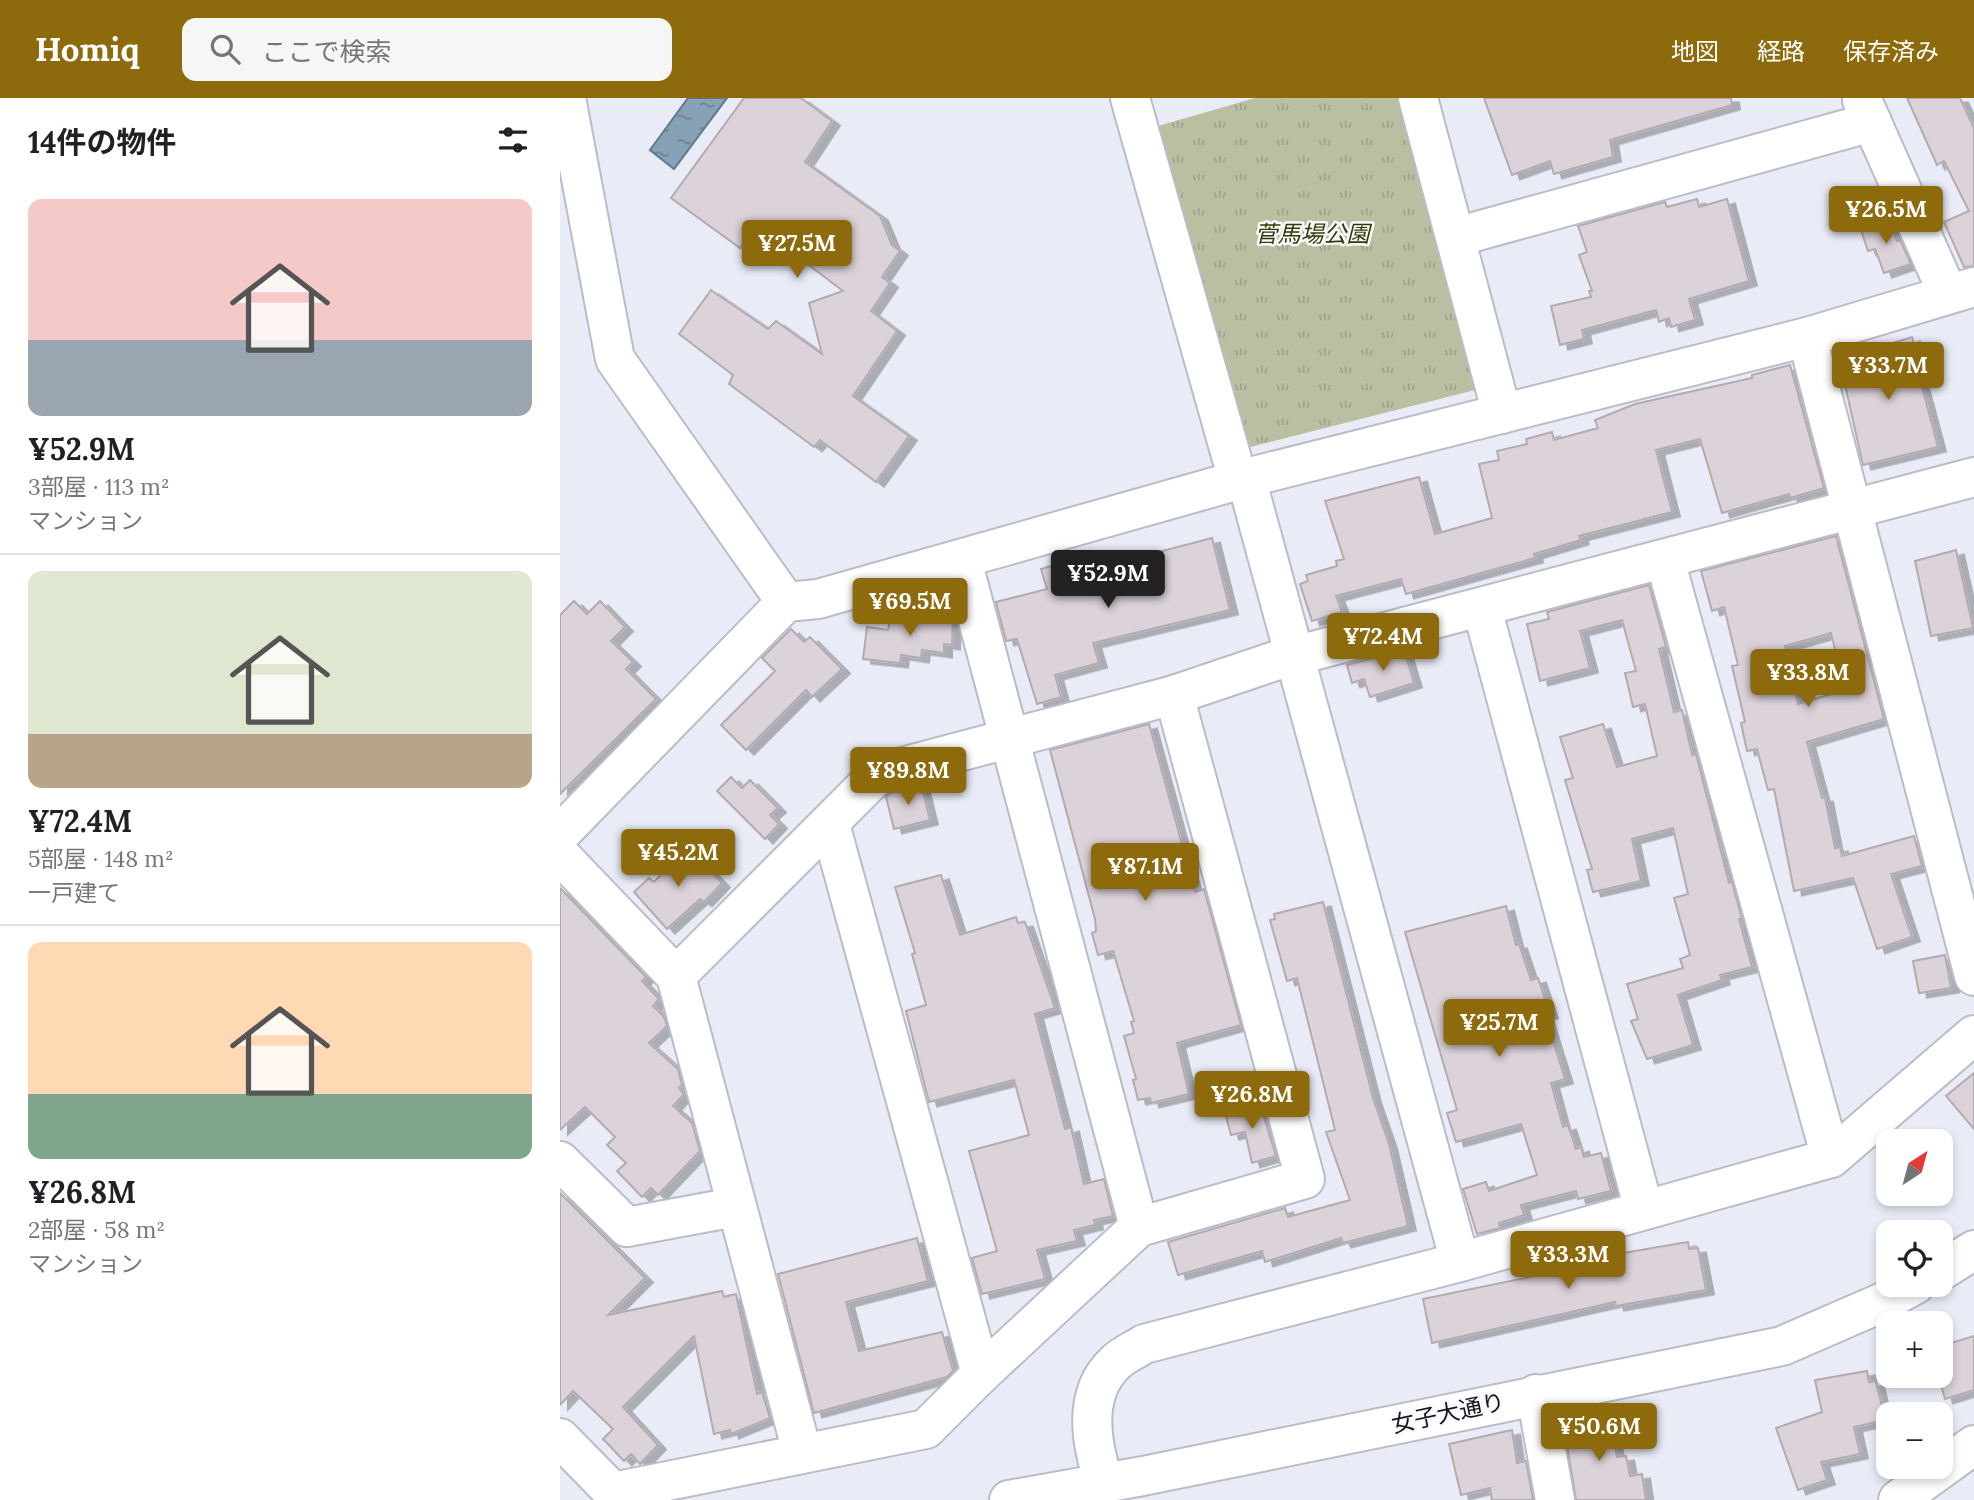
<!DOCTYPE html>
<html lang="ja">
<meta charset="utf-8">
<style>
body{margin:0;font-family:Lora,"Noto Sans JP",serif;background:#f6f6f6;color:#202124;height:100vh;display:flex;flex-direction:column;font-size:26px;white-space:nowrap}
*{box-sizing:border-box;margin:0}
p{font-size:23px;color:#757577}
.icon{flex:none;width:38px;height:38px;fill:none;stroke:currentColor;stroke-width:2;stroke-linecap:round;stroke-linejoin:round}
.map{position:relative;flex:1;overflow:hidden}
.drawer{display:flex;flex-direction:column;background:#fff;width:560px}
.drawer>*{flex:none}
.needle{width:46px;rotate:36deg}
.controls{position:absolute;left:1316px;top:1031px;display:grid;gap:14px}
.controls a{display:grid;place-items:center;width:77px;height:77px;border-radius:14px;background:#fff;box-shadow:0 4px 10px #0003;font-size:35px}
.price{position:absolute;translate:-50% -60px;padding:0 16px;border-radius:7px;background:#8d6b0d;color:#fff;font-size:23px;line-height:46px;filter:drop-shadow(0 2px 4px #0008)}
.price::after{content:'';position:absolute;left:50%;top:42px;width:21px;height:16px;margin-left:-10px;background:inherit;clip-path:polygon(0 0,100% 0,50% 100%)}
.price.active{background:#222;color:#fff}
ul{padding:0;list-style:none}
li{display:grid;align-content:center;gap:14px;height:371px;padding:0 28px}
li+li{border-top:2px solid #e0e0e0}
li span{display:grid;place-items:center;height:217px;border-radius:14px;color:#555}
li>.icon{margin-inline-start:auto}
span .icon{width:126px;height:126px;fill:#fffc;stroke-width:1}
li b{font-size:30px}
h2{display:flex;justify-content:space-between;align-items:center;height:84px;padding:0 28px;font-size:30px}
header{display:flex;align-items:center;gap:42px;box-sizing:border-box;height:98px;padding:0 35px;background:#8d6b0d;color:#fff}
header strong{font-size:33px}
nav{display:flex;gap:38px;margin-inline-start:auto;font-size:24px}
.search{width:490px;height:63px;background:#f6f6f6;display:flex;align-items:center;gap:18px;box-sizing:border-box;padding:0 24px;border-radius:14px;color:#757577;font-size:26px}
main{display:flex;flex:1;min-height:0}
.map>svg:first-child{display:block}
.park{fill:url(#park-tufts)}
.water{fill:url(#water-ripples);stroke:#647888;stroke-width:2}
.building{fill:#dcd2d9;stroke:#b4aab1;stroke-width:2;fill-rule:evenodd;filter:url(#shadow)}
.lines{fill:none;stroke-linecap:round;stroke-linejoin:round}
.minor-casing{stroke:#babcc7;stroke-width:42}
.minor{stroke:#fff;stroke-width:38}
.labels{text-anchor:middle;stroke-width:5;stroke-linejoin:round;paint-order:stroke}
.park-label{font-size:23px;font-style:italic;fill:#353800;stroke:#f8f9fe}
.street-label{font-size:23px;fill:#141519;stroke:#f8f9fe}
</style>
<header>
<strong>Homiq</strong>
<div class="search"><svg class="icon" aria-label="search" viewBox="0 0 24 24"><circle cx="10" cy="10" r="6"/><path d="M15 15l6 6"/></svg>ここで検索</div>
<nav><a>地図</a><a>経路</a><a>保存済み</a></nav>
</header>
<main>
<section class="drawer">
<h2>14件の物件<svg class="icon" aria-label="filters" viewBox="0 0 24 24"><path d="M4 7h16M4 17h16"/><circle cx="9" cy="7" r="2"/><circle cx="15" cy="17" r="2"/></svg></h2>
<ul>
<li><span style="background:linear-gradient(#f6c9c9 65%,#9aa5b1 0)"><svg class="icon" aria-label="home" viewBox="0 0 24 24"><path d="M3 11l9-7 9 7M6 9v11h12V9"/></svg></span><div><b>¥52.9M</b><p>3部屋 · 113 m²</p><p>マンション</p></div></li>
<li><span style="background:linear-gradient(#dfe7d0 75%,#b9a48a 0)"><svg class="icon" aria-label="home" viewBox="0 0 24 24"><path d="M3 11l9-7 9 7M6 9v11h12V9"/></svg></span><div><b>¥72.4M</b><p>5部屋 · 148 m²</p><p>一戸建て</p></div></li>
<li><span style="background:linear-gradient(#ffd9b3 70%,#7fa58c 0)"><svg class="icon" aria-label="home" viewBox="0 0 24 24"><path d="M3 11l9-7 9 7M6 9v11h12V9"/></svg></span><div><b>¥26.8M</b><p>2部屋 · 58 m²</p><p>マンション</p></div></li>
</ul>
</section>
<div class="map">
<svg width="1414" height="1402" viewBox="0 0 1414 1402">
<defs>
<pattern id="park-tufts" width="24" height="20" patternUnits="userSpaceOnUse" patternTransform="scale(1.75)"><rect width="24" height="20" fill="#bbbfa1"/><path d="M3 7l-1-3M5 7V3M7 7l1-3M15 17l-1-3M17 17v-4M19 17l1-3" fill="none" stroke="#a0a38a"/></pattern>
<pattern id="water-ripples" width="26" height="14" patternUnits="userSpaceOnUse" patternTransform="scale(1.75)"><rect width="26" height="14" fill="#87a2b7"/><path d="M2 4q2-2 4 0t4 0M15 11q2-2 4 0t4 0" fill="none" stroke="#6d8394"/></pattern>
<filter id="shadow"><feDropShadow dx="8" dy="4.5" stdDeviation="0" flood-color="#0004"/></filter>
</defs>
<rect width="100%" height="100%" fill="#e9ecf7"/>
<polygon class="park" points="695,0 847,0 921,281 915,292 679,352 591,30"/>
<polygon class="water" points="128,0 167,0 114,71 90,52"/>
<g class="building">
<polygon points="184,0 241,0 272,23 245,64 320,118 332,147 340,153 322,179 330,185 311,213 337,233 293,298 349,338 316,384 260,342 254,349 169,286 173,277 119,236 151,192 208,231 216,223 262,256 249,205 283,193 197,128 180,150 111,100"/>
<polygon points="924,0 1171,0 1172,7 1050,42 1053,59 994,76 990,63 952,77"/>
<polygon points="1347,0 1400,0 1414,30 1414,168 1404,169 1384,124 1409,113 1384,63 1377,67"/>
<polygon points="1137,101 1139,109 1167,101 1189,183 1129,201 1135,222 1111,229 1109,220 1099,224 1096,212 1022,232 1024,241 1000,247 991,208 1031,199 1029,193 1032,193 1019,157 1027,154 1018,128 1105,104 1107,109"/>
<polygon points="1329,121 1337,143 1340,142 1351,166 1324,175 1315,151 1308,153 1301,132"/>
<polygon points="1352,239 1362,273 1358,274 1378,349 1303,367 1279,260 1327,249 1326,247"/>
<polygon points="1230,267 1264,390 1230,400 1229,396 1162,415 1140,341 1096,352 1112,414 1019,438 1021,442 974,456 975,460 846,496 841,481 776,498 782,514 752,523 740,486 748,483 746,477 777,468 776,463 784,461 765,403 859,379 875,436 932,420 919,366 939,362 937,353 967,346 966,341 992,334 994,342 1038,330 1035,322 1075,306 1192,280 1192,277"/>
<path d="M1276 438 1324 621 1247 644 1262 700 1265 699 1275 750 1280 749 1282 758 1354 738 1362 768 1331 776 1352 839 1317 851 1293 780 1234 793 1214 691 1208 692 1197 651 1187 653 1181 625 1185 624 1172 568 1178 567 1164 509 1152 513 1141 473ZM1271 535 1285 592 1238 606 1225 548Z"/>
<polygon points="652,440 670,512 533,545 539,565 495,577 501,599 477,606 457,541 446,543 436,504 487,491 481,471 512,462 518,482 597,463 602,453"/>
<polygon points="1396,452 1413,530 1371,538 1355,463"/>
<polygon points="1089,487 1106,549 1099,551 1114,614 1122,612 1132,657 1136,656 1169,785 1172,784 1182,821 1179,821 1192,869 1160,877 1162,882 1118,897 1133,947 1087,961 1071,923 1078,921 1067,886 1123,870 1120,861 1130,857 1114,800 1128,796 1113,730 1072,741 1081,783 1033,794 1027,772 1032,771 1005,682 1013,680 1000,639 1043,626 1057,669 1097,658 1085,606 1073,609 1065,575 1076,573 1062,522 1020,533 1030,570 980,583 967,526 989,521 987,514"/>
<polygon points="14,503 27,516 40,503 65,529 51,543 73,564 66,571 96,601 0,696 0,517"/>
<polygon points="372,512 393,515 392,547 384,546 384,555 362,552 361,560 341,557 340,565 303,561 307,529 328,532 330,522 349,525 350,517 371,519"/>
<polygon points="231,531 244,544 250,539 282,571 252,599 246,592 186,652 161,627 215,573 202,560"/>
<polygon points="844,552 854,585 810,599 804,581 792,585 787,567"/>
<polygon points="589,626 635,794 644,791 681,927 617,945 629,996 591,1005 590,1000 578,1002 573,982 576,981 564,938 574,935 571,924 574,923 553,853 538,857 532,835 536,833 535,821 490,652"/>
<polygon points="171,679 182,690 190,682 218,710 210,717 219,726 205,741 157,693"/>
<polygon points="361,686 370,722 334,731 326,699 330,695"/>
<polygon points="127,750 162,785 144,804 140,801 107,831 74,794 89,780 94,784"/>
<polygon points="381,777 400,837 456,819 458,825 465,824 495,910 475,916 505,1031 511,1029 524,1086 544,1081 553,1118 534,1122 535,1127 514,1132 517,1143 477,1152 485,1181 422,1196 412,1160 437,1153 409,1053 469,1037 454,982 369,1004 346,913 366,907 352,856 355,855 335,789"/>
<polygon points="0,790 86,879 82,883 99,901 93,908 104,919 107,928 89,945 118,971 122,987 119,990 124,996 113,1008 132,1025 140,1053 98,1097 91,1090 82,1099 57,1073 66,1065 47,1047 55,1039 25,1009 0,1032"/>
<polygon points="763,804 813,1000 829,1046 848,1128 783,1145 781,1140 705,1164 702,1153 618,1177 608,1144 725,1110 728,1119 790,1102 766,1034 775,1032 737,880 727,883 710,822 715,821 714,816"/>
<polygon points="946,808 956,847 959,846 971,882 978,880 990,916 985,917 1005,981 991,985 1003,1029 1008,1027 1016,1051 1021,1049 1024,1059 1041,1055 1051,1093 1018,1101 1016,1093 961,1107 964,1117 939,1125 940,1130 917,1136 903,1091 926,1084 929,1093 977,1077 961,1026 896,1044 887,1015 897,1012 845,834"/>
<polygon points="1385,857 1391,890 1359,895 1353,863"/>
<polygon points="1414,975 1414,1031 1386,998"/>
<polygon points="700,1006 716,1058 692,1065 685,1034 671,1037 665,1015"/>
<polygon points="0,1095 85,1180 48,1217 162,1193 164,1199 176,1196 197,1296 202,1294 210,1320 171,1336 170,1332 154,1336 134,1238 63,1309 98,1347 80,1366 71,1356 64,1363 43,1341 53,1331 13,1293 0,1307"/>
<polygon points="357,1140 368,1183 286,1204 299,1253 382,1234 393,1273 387,1279 254,1315 218,1176"/>
<polygon points="1128,1144 1129,1151 1138,1150 1146,1192 1056,1208 1055,1204 872,1245 863,1201 979,1177 977,1173 1034,1160"/>
<polygon points="1414,1238 1414,1292 1385,1301 1381,1287 1381,1248"/>
<polygon points="1307,1273 1309,1284 1316,1283 1325,1322 1294,1329 1300,1356 1261,1364 1267,1382 1238,1392 1216,1330 1262,1314 1255,1282"/>
<polygon points="1043,1315 1046,1332 1051,1331 1057,1359 1066,1358 1070,1378 1082,1376 1086,1402 1016,1402 1003,1322"/>
<polygon points="952,1332 957,1365 966,1363 973,1402 932,1402 930,1390 901,1397 889,1346"/>
</g>
<g class="lines">
<defs>
<g id="minor">
<polyline points="6,0 55,261 226,504"/>
<polyline points="570,0 672,361"/>
<polyline points="858,0 942,316"/>
<polyline points="1302,2 1388,196"/>
<polyline points="896,139 1312,24"/>
<polyline points="1247,239 1414,878"/>
<polyline points="686,380 900,1164"/>
<polyline points="402,462 579,1129"/>
<polyline points="1105,462 1271,1060"/>
<polyline points="922,510 1084,1112"/>
<polyline points="270,726 421,1276"/>
<polyline points="0,736 226,504 258,501 686,380 1247,239 1414,189"/>
<polyline points="0,757 116,878 242,1354"/>
<polyline points="116,878 319,675 614,597 715,563 1414,379"/>
<polyline points="0,1063 67,1129 175,1109"/>
<polyline points="1381,1173 1414,1152"/>
<polyline points="976,1296 995,1402"/>
<polyline points="0,1340 53,1394 366,1331 421,1276 579,1129 745,1081 614,597"/>
<path d="M544 1384C531 1346 522 1295 556 1264 563 1257 575 1252 584 1246L900 1164 1271 1060 1414 937"/>
<polyline points="449,1402 583,1378 1222,1248 1321,1205 1356,1186"/>
<polyline points="1338,1402 1414,1347"/>
</g>
</defs>
<use href="#minor" class="minor-casing"/>
<use href="#minor" class="minor"/>
</g>
<g class="labels">
<g class="park-label">
<text x="752" y="144">菅馬場公園</text>
</g>
<g class="street-label">
<text transform="translate(888 1315) rotate(-12)" y="8">女子大通り</text>
</g>
</g>
</svg>
<div class="controls">
<a><svg class="needle" viewBox="-14 -14 28 28"><path d="M0-13l5 13h-10z" fill="#e53935"/><path d="M0 13l5-13h-10z" fill="#757577"/></svg></a>
<a><svg class="icon" aria-label="locate" viewBox="0 0 24 24"><circle cx="12" cy="12" r="6"/><path d="M12 2v4M12 18v4M2 12h4M18 12h4"/></svg></a>
<a>+</a>
<a>−</a>
</div>
<b class="price" style="left:1326px;top:148px">¥26.5M</b>
<b class="price" style="left:237px;top:182px">¥27.5M</b>
<b class="price" style="left:1328px;top:304px">¥33.7M</b>
<b class="price active" style="left:548px;top:512px">¥52.9M</b>
<b class="price" style="left:350px;top:540px">¥69.5M</b>
<b class="price" style="left:823px;top:575px">¥72.4M</b>
<b class="price" style="left:1248px;top:611px">¥33.8M</b>
<b class="price" style="left:348px;top:709px">¥89.8M</b>
<b class="price" style="left:118px;top:791px">¥45.2M</b>
<b class="price" style="left:585px;top:805px">¥87.1M</b>
<b class="price" style="left:939px;top:961px">¥25.7M</b>
<b class="price" style="left:692px;top:1033px">¥26.8M</b>
<b class="price" style="left:1008px;top:1193px">¥33.3M</b>
<b class="price" style="left:1039px;top:1365px">¥50.6M</b>
</div>
</main>
